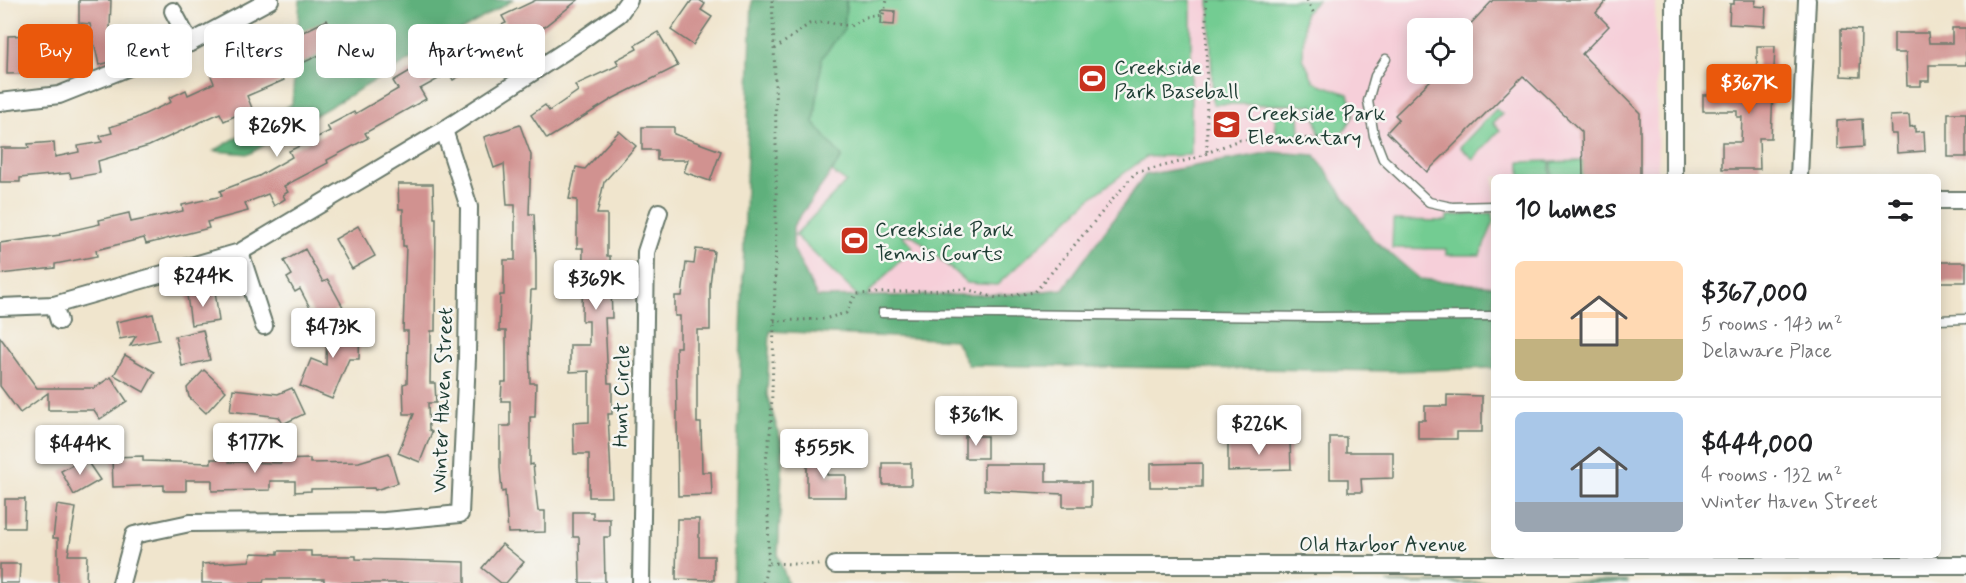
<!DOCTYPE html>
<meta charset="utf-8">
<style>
body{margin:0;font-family:Mynerve,sans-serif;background:#f6f6f6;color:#202124;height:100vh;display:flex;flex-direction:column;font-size:22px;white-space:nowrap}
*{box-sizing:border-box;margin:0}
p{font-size:20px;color:#757577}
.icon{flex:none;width:33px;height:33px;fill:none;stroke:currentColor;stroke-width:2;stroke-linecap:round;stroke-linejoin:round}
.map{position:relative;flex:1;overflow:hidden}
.sheet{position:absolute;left:1491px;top:174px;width:450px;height:384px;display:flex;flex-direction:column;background:#fff;border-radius:9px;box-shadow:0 3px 15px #0003}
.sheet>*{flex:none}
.hud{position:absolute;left:18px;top:24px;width:570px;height:54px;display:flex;gap:12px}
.controls{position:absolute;left:1407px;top:18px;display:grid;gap:12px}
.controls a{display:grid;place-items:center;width:66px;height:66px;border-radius:9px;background:#fff;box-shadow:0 3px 15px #0003;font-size:30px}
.price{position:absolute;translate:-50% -51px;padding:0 14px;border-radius:6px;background:#fff;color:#222;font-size:20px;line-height:39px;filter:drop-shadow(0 2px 3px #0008)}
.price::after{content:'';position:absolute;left:50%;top:36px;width:18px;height:14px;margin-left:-9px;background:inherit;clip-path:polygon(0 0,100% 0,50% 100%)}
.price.on{background:#ea580c;color:#fff}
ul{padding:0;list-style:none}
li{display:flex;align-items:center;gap:18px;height:150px;padding:0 24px}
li+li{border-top:2px solid #e0e0e0}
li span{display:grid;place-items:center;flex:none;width:168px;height:120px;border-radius:9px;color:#555}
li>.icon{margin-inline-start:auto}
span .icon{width:72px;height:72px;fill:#fffc;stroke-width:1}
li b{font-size:26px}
h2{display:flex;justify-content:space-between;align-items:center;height:72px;padding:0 24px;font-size:26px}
.chip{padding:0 21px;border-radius:9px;background:#fff;box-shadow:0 3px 15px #0003;font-size:21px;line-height:54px}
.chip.on{background:#ea580c;color:#fff}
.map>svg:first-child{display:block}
.built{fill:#f6cfd9;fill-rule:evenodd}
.green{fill:#73cc92;stroke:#498463;stroke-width:1.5}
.forest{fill:#5eb07c;stroke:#3e7658;stroke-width:1.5}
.building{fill:#d19290}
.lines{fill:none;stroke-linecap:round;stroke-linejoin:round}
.lane-casing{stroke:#68786a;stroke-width:11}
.street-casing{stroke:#68786a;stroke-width:20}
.path{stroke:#68786a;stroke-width:3;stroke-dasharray:1.5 4.5;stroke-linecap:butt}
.lane{stroke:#fff;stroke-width:8}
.street{stroke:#fff;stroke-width:16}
.labels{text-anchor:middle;stroke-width:5;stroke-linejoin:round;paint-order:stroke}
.poi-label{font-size:21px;fill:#1f3d34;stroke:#f6f6f2;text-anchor:start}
.street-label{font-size:21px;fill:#1f3d34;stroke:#f6f6f2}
</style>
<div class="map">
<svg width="1966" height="583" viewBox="0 0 1966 583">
<rect width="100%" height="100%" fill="#f6f6f2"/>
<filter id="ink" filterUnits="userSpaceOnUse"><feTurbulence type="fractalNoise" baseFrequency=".0167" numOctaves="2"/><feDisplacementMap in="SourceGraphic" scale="12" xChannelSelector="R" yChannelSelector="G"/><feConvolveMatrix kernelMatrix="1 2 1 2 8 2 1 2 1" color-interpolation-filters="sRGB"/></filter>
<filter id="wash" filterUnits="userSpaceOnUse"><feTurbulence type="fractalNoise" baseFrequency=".008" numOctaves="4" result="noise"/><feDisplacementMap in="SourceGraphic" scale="24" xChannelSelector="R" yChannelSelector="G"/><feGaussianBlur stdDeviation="1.35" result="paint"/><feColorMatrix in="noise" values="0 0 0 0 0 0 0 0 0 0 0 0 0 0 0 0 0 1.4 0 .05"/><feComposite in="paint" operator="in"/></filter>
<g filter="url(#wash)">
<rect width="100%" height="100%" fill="#f0e5cd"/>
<path class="built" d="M795 0H1655L1658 177H1494V322L792 319ZM1418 28H1462V74H1418Z"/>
<g class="green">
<polygon points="847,0 1191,0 1191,155 1146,157 1092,197 997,285 967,283 914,236 901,234 913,247 862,300 795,235 846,182 832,172 842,157 814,124 822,57 844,29"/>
<polygon points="1209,0 1318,0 1304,14 1303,58 1314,82 1348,94 1354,115 1344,131 1320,138 1313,105 1213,104"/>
<polygon points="1496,109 1502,114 1493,123 1500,130 1473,159 1460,147"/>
<polygon points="1299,114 1300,135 1276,136 1275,115"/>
<polygon points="1550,161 1550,177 1520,177 1520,162"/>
<polygon points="1583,161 1583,177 1552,177 1552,162"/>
<polygon points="1492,213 1493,224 1480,255 1446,255 1446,249 1392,248 1393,220 1447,221 1447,216"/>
</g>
<g class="forest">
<polygon points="300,0 513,0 249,154 214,151 292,104"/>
<polygon points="752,0 846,0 844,29 822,58 814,123 842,157 793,226 793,248 817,297 1015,294 1063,289 1145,175 1272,152 1315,155 1373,239 1420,279 1494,286 1494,368 1394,371 968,365 955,340 770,331 767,395 783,447 778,556 788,583 733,583"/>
<polygon points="1627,581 1627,583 1387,583"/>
</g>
<g id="blocks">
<g class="building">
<polygon points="79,0 111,0 110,29 115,28 121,59 99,65 90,24 79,23"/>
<polygon points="536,0 578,0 540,30 473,62 476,67 453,80 449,73 420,89 426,99 365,133 368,138 327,160 328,163 284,186 288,192 283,195 285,199 274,206 268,194 245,203 248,211 207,222 209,228 146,244 144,238 96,250 97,256 55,264 55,268 0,274 0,243 60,235 60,233 100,224 99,220 129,213 131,222 183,211 182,205 222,196 220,191 259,176 292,157 289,151 330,131 327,126 354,112 355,114 398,89 393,81 420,65 424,71 472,45 469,39 506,23 502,16"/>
<polygon points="692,0 699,0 705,4 701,10 712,17 693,45 671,30"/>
<polygon points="1493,0 1607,0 1596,13 1609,26 1582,54 1640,113 1640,177 1583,177 1582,132 1523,76 1427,172 1387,132 1399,119 1395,115 1437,74 1462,74 1462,49 1468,44 1462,38 1462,33"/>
<polygon points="1734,0 1756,0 1755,6 1766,7 1765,26 1729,24 1730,4 1734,4"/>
<polygon points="881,10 895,11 894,25 880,24"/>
<polygon points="327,20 341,45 281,73 284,80 247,96 252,108 224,121 220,113 149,146 98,161 100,173 71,178 70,173 20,178 20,182 0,182 1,148 29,148 28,144 54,142 55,157 79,152 78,146 102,142 100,136 112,133 110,127 132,120 171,102 169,98 186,90 188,95 214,83 209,71 231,61 233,67"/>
<polygon points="1952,28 1966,28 1966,65 1929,65 1929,81 1921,81 1921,86 1907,86 1906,53 1894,53 1894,33 1928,33 1929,43 1952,43"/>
<polygon points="1841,29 1861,30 1860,77 1841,76"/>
<polygon points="658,32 678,66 614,98 547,139 531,115 545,105 549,111 578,91 575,85 619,65 616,60 637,49 635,45"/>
<polygon points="63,33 69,61 47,64 47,71 38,73 7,74 8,36 31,35 31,40"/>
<polygon points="1757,46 1775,46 1771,138 1759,138 1760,169 1722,169 1722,142 1741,142 1742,117 1737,117 1737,111 1703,111 1703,95 1757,94"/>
<rect x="1948" y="113" width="18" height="44"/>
<polygon points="1909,115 1910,127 1915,126 1915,132 1924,131 1925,151 1897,153 1896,134 1891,134 1890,116"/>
<polygon points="1862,119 1863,147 1837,149 1837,121"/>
<polygon points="520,125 531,155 529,214 534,214 536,260 536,290 531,290 529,332 530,383 536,383 535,417 530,417 530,465 533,464 538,511 545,511 545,532 508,533 505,491 502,492 500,468 500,426 510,426 510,401 501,401 502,382 506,382 506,331 499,331 500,295 504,295 504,260 515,260 515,205 507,205 504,164 494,168 484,137"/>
<polygon points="642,127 674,127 674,134 721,151 710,181 684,172 688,160 657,160 657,150 642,150"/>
<polygon points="619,131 636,146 604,182 597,214 607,214 607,256 610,256 612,318 605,318 608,383 612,383 612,414 608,414 612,497 589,497 589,454 574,454 573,423 589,422 589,371 570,372 570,345 589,345 589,321 582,321 583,248 577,248 577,200 569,199 576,167 585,169"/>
<polygon points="398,184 433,184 434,218 436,218 435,331 431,331 430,383 435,383 436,403 428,403 429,430 432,432 420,462 398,453 414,414 404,414 403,384 407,383 408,331 403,331 406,246 403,246 403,209 399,209"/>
<polygon points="358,226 375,256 352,269 335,239"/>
<polygon points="305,249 323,282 328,280 343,307 317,321 300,289 295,292 287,278 292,275 284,261"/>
<polygon points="696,249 714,251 710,285 710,330 697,330 697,423 701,423 702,472 711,472 712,495 678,496 676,347 680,347 680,316 675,316 675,296 682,296 686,263 694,264"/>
<rect x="1938" y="262" width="28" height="20"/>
<polygon points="215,291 219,321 191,325 187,295"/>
<polygon points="153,314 159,340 130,346 136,336 120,339 116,322"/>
<polygon points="327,324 360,324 359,359 349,359 332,399 300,386 311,359 326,365"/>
<polygon points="203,330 210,360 182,366 175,336"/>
<polygon points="0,337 37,388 94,388 111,377 127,401 100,419 94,410 48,410 48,393 20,413 0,386"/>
<polygon points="125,355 155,372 144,392 114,375"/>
<polygon points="204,370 226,391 206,413 189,397 187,388"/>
<polygon points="292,388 304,414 283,424 279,417 230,411 233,389 278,394"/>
<polygon points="1447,395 1482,396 1482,432 1457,432 1457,439 1418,439 1418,420 1425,420 1425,406 1447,406"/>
<rect x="965" y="436" width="22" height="22"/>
<polygon points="1330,437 1346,437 1346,452 1393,452 1393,478 1361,479 1362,492 1348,492 1348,479 1330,479"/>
<polygon points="1290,441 1291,469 1228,471 1228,443"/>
<polygon points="389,453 398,483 375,490 374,488 311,489 311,491 295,492 295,481 270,481 270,490 212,491 212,480 186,480 186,491 164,491 164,485 113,487 112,457 143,456 143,461 211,463 211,459 229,459 229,462 281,463 281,460 310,459 310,463 359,462"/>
<polygon points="85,458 100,480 74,495 61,471"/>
<polygon points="807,458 827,458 827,475 846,475 846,497 807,497"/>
<rect x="883" y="463" width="28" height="22"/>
<polygon points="1202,463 1202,487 1150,487 1150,464"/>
<polygon points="984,464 1046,464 1046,482 1091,482 1091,507 1063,507 1063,494 984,490"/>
<polygon points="5,499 25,499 24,528 5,528"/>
<polygon points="57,505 76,508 68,555 87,555 86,583 58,583 58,538 53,538"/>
<polygon points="573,512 593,512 593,519 610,519 610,537 604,537 605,583 580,583 579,537 573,537"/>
<polygon points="677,519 699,519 699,556 714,556 714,580 676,579"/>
<polygon points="502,544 524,562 506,583 501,583 482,568"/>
<polygon points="278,551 311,551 311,556 356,556 356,559 465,562 465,583 324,583 324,579 264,579 263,583 202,583 202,564 249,561 252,553 278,554"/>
<polygon points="0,564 20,564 19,583 0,583"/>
</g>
</g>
</g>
<g filter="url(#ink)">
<use href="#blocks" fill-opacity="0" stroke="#68786a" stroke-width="1.5"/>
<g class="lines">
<defs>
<g id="lane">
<polyline points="1386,59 1375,76 1368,101 1374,136 1383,159 1429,202 1452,207 1494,206"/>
<polyline points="882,313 1318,317 1494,316"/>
<polyline points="1938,320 1966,319"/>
</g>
<g id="street">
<polyline points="1674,0 1674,177"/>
<polyline points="173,11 190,43"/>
<polyline points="0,102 59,95 190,43 270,0"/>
<polyline points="1799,177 1807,0"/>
<polyline points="1938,200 1966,200"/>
<polyline points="240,252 264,326"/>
<polyline points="54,305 59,321"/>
<polyline points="0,307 54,305 240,252 444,130 579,42 619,14 629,0"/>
<polyline points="835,565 1966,565"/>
<polyline points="121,583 134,535 190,523 385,521 460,514 467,358 469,207 444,130"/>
<polyline points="641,583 646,252 659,212"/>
</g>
</defs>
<use href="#lane" class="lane-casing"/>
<use href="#street" class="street-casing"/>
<g class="path">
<polyline points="1206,0 1207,153"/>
<polyline points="1307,0 1314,14"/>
<polyline points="775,49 809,24 824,22 850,26 866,17 883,15 887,0"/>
<polyline points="774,321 824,319 846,313 856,294 966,289 996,298 1035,292 1135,173 1192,159 1239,140 1363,137"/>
<polyline points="769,563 821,565"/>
<path d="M763 583C774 545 765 504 766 465 766 450 771 435 771 420 776 281 779 139 772 0"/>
</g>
<use href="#lane" class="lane"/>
<use href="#street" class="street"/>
</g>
</g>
<defs>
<symbol id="stadium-square" viewBox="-11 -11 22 22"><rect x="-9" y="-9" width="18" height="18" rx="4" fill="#c8321e" stroke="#f6f6f2"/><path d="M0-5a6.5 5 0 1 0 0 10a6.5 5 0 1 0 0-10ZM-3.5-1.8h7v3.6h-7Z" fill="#fff"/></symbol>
<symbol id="school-square" viewBox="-11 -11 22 22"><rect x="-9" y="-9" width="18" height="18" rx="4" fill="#c8321e" stroke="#f6f6f2"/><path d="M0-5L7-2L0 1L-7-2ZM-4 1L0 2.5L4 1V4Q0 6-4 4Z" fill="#fff"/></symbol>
</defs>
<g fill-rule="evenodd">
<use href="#stadium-square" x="1076" y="62" width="33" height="33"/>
<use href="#school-square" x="1210" y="108" width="33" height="33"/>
<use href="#stadium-square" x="838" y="224" width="33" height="33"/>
</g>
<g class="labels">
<g class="poi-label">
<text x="1114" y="74">Creekside<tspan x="1114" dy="24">Park Baseball</tspan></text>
<text x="1247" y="120">Creekside Park<tspan x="1247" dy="24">Elementary</tspan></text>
<text x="875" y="236">Creekside Park<tspan x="875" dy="24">Tennis Courts</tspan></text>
</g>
<g class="street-label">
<text transform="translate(621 396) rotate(-89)" y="7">Hunt Circle</text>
<text transform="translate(442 400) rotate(-88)" y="7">Winter Haven Street</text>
<text x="1383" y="551">Old Harbor Avenue</text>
</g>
</g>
</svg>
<div class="controls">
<a><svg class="icon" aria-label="locate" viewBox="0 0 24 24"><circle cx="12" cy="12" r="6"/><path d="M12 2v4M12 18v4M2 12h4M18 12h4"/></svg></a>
</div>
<b class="price on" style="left:1749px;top:115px">$367K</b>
<b class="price" style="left:277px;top:158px">$269K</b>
<b class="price" style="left:203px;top:308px">$244K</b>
<b class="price" style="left:596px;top:311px">$369K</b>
<b class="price" style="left:333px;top:359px">$473K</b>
<b class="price" style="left:976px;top:447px">$361K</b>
<b class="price" style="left:1259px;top:456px">$226K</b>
<b class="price" style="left:255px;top:474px">$177K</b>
<b class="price" style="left:80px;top:476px">$444K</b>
<b class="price" style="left:824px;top:480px">$555K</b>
<div class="hud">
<a class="chip on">Buy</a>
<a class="chip">Rent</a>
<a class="chip">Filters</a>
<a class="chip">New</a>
<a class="chip">Apartment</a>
</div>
<section class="sheet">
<h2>10 homes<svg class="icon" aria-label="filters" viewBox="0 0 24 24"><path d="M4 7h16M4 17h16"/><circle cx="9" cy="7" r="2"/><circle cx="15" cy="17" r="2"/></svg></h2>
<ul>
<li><span style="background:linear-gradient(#ffd9b3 65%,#c2b280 0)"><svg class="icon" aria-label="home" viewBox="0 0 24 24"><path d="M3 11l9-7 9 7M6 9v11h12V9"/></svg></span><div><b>$367,000</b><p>5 rooms · 143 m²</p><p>Delaware Place</p></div></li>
<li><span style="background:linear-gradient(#a9c7e8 75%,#9aa5b1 0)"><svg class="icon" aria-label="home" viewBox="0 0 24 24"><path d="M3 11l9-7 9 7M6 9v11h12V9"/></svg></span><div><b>$444,000</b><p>4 rooms · 132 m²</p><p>Winter Haven Street</p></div></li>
</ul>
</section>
</div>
